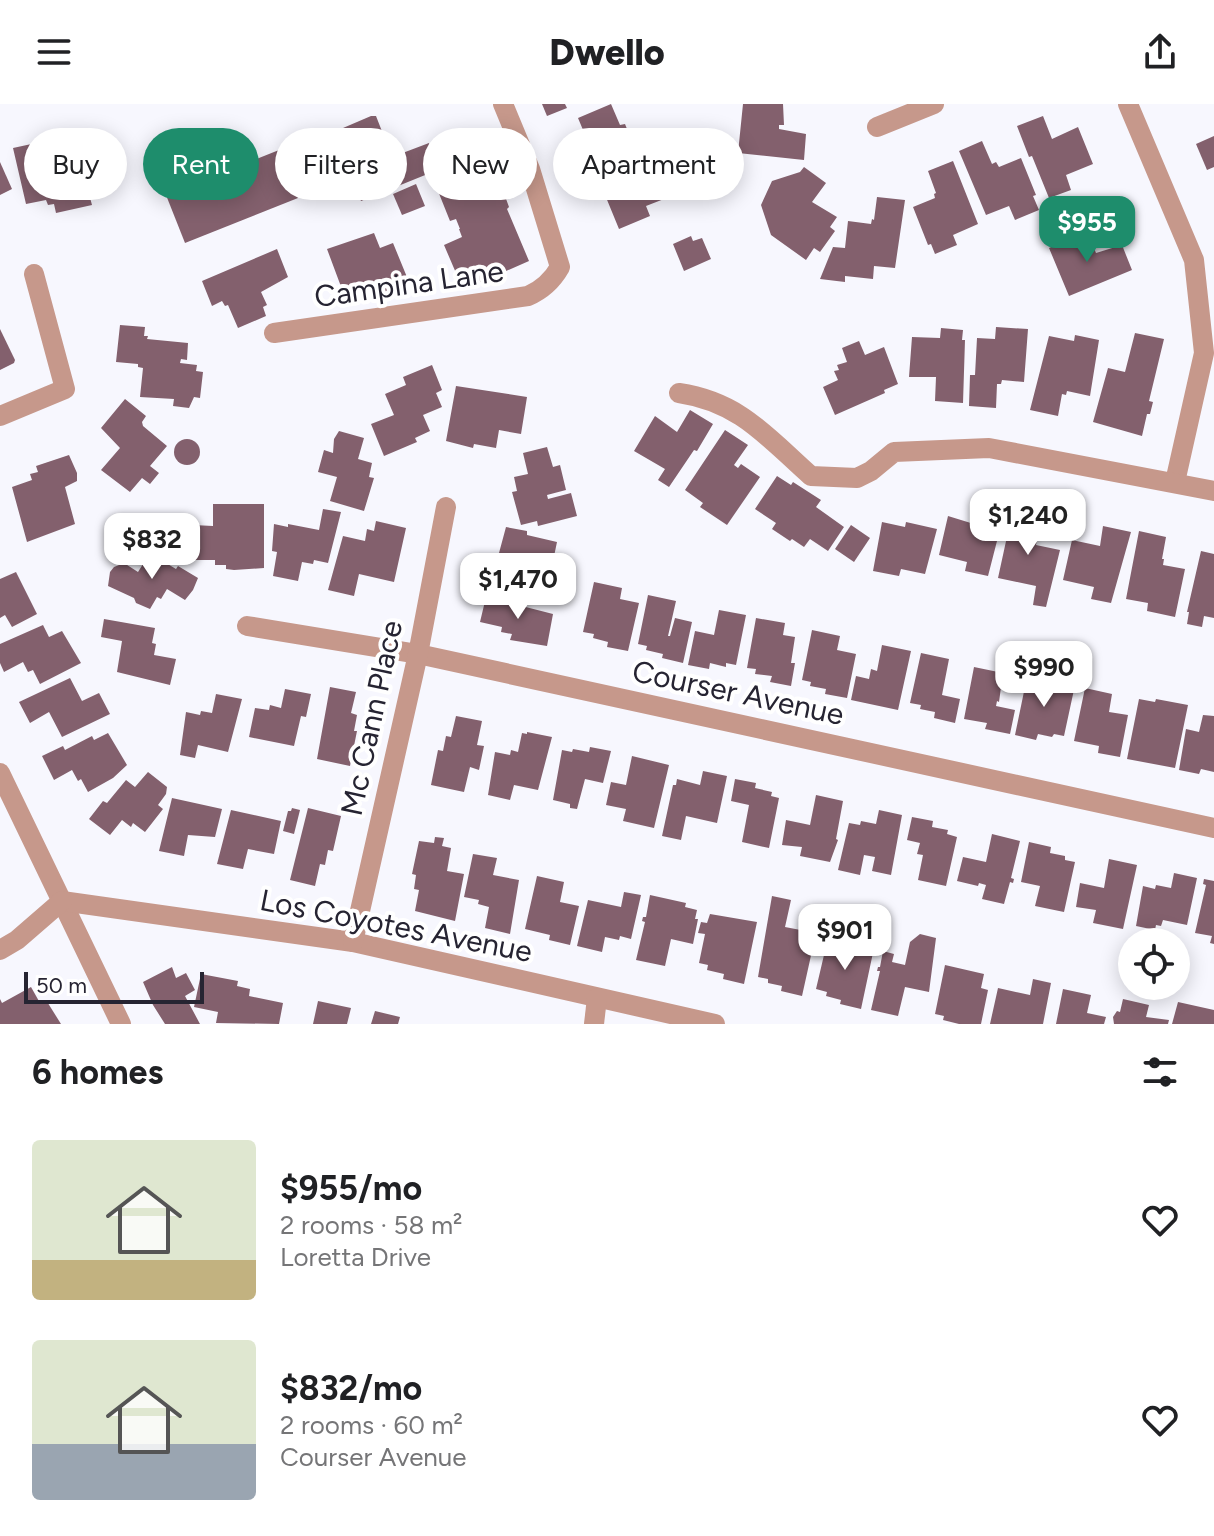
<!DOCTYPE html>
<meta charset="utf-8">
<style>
body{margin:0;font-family:Figtree,sans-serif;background:#f2f2f2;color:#202124;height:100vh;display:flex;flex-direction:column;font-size:30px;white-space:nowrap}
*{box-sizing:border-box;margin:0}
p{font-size:26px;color:#757577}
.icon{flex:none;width:44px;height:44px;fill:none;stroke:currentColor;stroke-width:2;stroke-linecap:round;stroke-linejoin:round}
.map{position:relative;height:920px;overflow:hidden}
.sheet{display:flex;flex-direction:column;background:#fff;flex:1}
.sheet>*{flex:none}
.guide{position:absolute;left:24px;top:24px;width:800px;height:72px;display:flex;gap:16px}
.fabs{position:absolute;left:1118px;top:824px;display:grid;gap:16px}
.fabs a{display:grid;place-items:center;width:72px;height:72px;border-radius:50%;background:#fff;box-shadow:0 4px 20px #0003;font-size:40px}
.scale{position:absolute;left:24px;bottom:20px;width:180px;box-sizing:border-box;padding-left:8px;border:4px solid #262432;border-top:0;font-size:22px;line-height:28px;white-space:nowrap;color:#262432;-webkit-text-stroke:6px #fff;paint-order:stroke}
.price{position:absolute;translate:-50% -68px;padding:0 18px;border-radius:16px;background:#fff;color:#222;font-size:26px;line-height:52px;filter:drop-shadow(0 2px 4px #0008)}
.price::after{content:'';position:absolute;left:50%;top:48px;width:24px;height:18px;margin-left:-12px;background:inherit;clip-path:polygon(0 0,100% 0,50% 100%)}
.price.on{background:#1e8d6c;color:#fff}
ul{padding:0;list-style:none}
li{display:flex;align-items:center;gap:24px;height:200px;padding:0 32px}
li span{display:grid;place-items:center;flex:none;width:224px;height:160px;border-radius:8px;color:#555}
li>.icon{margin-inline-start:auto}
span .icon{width:96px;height:96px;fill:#fffc;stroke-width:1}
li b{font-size:34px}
h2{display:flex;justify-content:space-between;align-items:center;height:96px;padding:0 32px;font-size:34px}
.chip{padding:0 28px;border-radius:36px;background:#fff;box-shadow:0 4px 20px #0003;font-size:28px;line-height:72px}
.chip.on{background:#1e8d6c;color:#fff}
header{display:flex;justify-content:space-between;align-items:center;height:104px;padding:0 32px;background:#fff;font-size:36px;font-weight:800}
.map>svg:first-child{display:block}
.building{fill:#83606d}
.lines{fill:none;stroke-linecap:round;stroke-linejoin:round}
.minor{stroke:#c6988b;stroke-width:20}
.labels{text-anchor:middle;stroke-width:8;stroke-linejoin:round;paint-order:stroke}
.street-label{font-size:30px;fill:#262432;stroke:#fff}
</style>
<header><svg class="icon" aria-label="menu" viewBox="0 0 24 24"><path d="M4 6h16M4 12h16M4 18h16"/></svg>Dwello<svg class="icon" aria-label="share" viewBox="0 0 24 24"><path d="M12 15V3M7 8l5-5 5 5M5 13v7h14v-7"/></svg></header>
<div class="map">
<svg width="1214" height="920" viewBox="0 0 1214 920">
<rect width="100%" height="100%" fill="#f7f7fe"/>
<g class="building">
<polygon points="542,0 565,0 567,4 547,12"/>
<polygon points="611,0 620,21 625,20 629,30 634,28 640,43 634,45 639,57 644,55 651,71 654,70 664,95 646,102 650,112 619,125 603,86 613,82 597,43 591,45 578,14"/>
<polygon points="743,0 783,0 784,21 779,21 779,25 806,30 804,56 738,49"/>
<polygon points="371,12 376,12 392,53 429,39 440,65 361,97 347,61 320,72 308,39"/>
<polygon points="1043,12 1052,35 1078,23 1093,60 1066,71 1071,86 1049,94 1032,52 1029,53 1017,22"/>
<polygon points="73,31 92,101 56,109 54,100 48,101 46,96 26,100 13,44"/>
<polygon points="1214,32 1214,63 1207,66 1196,40"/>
<polygon points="982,37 992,60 996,58 999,63 1021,54 1036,91 1033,92 1039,106 1015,116 1009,102 986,111 959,47"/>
<polygon points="279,46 298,94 185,139 166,91"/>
<polygon points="712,48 719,65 685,79 678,61"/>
<polygon points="953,57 978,120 953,131 957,141 935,150 931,140 928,141 913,103 935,94 934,90 936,89 928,67"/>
<polygon points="0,58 12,85 0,91"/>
<polygon points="487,60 502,93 505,92 509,103 507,105 529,157 467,184 466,181 462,183 444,141 462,133 459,125 460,125 456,115 450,117 436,82"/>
<polygon points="804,63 826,79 812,98 837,113 830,123 835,127 820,148 814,144 806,156 771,131 761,101 772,77 800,68"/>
<polygon points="416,80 425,102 402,111 393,90"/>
<polygon points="877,93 905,96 895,164 874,162 873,175 845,172 845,178 820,175 833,143 845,144 848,117 871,120 872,115 874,116"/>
<polygon points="1087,128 1096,149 1122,141 1132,166 1069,192 1049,144"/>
<polygon points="374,129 380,144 393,139 409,178 372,193 371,190 363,193 362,189 346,196 327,145"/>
<polygon points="691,132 693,137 702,134 711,155 684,167 673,140"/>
<polygon points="277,145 288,173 261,188 267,201 263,203 266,212 238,224 228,201 225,202 222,197 212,202 202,177"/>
<polygon points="120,221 145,223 144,232 148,232 147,235 188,239 187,256 181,255 180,259 197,261 196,267 203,268 200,294 194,293 189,304 173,302 174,295 140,293 143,264 138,263 138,260 116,258"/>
<polygon points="996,223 1028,225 1024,278 1002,276 1001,280 997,280 996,304 969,302 970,271 975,271 977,234 995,235"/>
<polygon points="941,224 963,226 962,236 965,236 963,299 935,297 936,273 909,273 912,233 940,234"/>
<polygon points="0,225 15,256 14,259 0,266"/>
<polygon points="1135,229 1164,235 1149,297 1153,298 1150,310 1147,310 1142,332 1093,318 1108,264 1125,268"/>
<polygon points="1075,231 1099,236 1090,292 1067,287 1066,291 1062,290 1058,312 1030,306 1049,232 1074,237"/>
<polygon points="859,237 865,251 884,243 898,280 884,286 885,289 835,311 823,283 838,276 834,267 839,266 837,261 847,258 842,244"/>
<polygon points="432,261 442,286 436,289 442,303 423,311 430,327 415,334 417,338 384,352 371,320 394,311 385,290 406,281 403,273"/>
<polygon points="456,282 527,293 521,330 499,326 496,344 474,340 473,344 446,337"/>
<polygon points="125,295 146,312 142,318 143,322 167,342 150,362 159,369 150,380 142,374 130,388 101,366 120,344 101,324"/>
<polygon points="690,306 713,320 697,347 694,346 669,383 658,376 665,365 634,347 655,312 677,328"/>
<polygon points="725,326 748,341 734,361 738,364 741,360 760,373 727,421 700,403 703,399 685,386"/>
<polygon points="339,327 364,334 358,355 372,359 369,373 374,374 364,407 330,397 337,373 318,368 324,346 333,349 334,335"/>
<circle cx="187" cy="348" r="13"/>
<polygon points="547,343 553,363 560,361 566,386 547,391 548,395 571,389 577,412 538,422 537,417 521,421 512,388 517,387 514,373 528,370 523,349"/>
<polygon points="69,351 77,369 77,377 65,383 75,420 27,438 12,383 32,376 30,370 38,368 36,362"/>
<polygon points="777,372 791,381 793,378 821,396 816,403 844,423 828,447 810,435 804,443 792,435 790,437 772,425 776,419 755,405"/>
<polygon points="980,396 1006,402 988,472 965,467 967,458 939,451 948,412 974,420"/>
<polygon points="213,400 264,400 264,464 234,466 226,465 226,461 215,461 215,456 193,456 193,421 213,422"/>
<polygon points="323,405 341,408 328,459 314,456 313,460 302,458 298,477 273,472 277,448 272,447 274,420 288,423 288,420 319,426"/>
<polygon points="1013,405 1038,411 1033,435 1037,436 1036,441 1060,446 1046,503 1033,501 1036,482 998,474"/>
<polygon points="376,417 406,424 394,478 359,470 354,492 328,486 343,432 365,437 367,425 374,427"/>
<polygon points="882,418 905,423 906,418 937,425 925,470 901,465 899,472 873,467"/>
<polygon points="851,421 870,434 854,458 835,445"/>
<polygon points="1103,422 1131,428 1111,499 1091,495 1094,483 1063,476 1072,436 1100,442"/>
<polygon points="506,423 527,427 527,431 557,438 552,462 566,465 562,486 492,475"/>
<polygon points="1139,427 1166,433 1162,455 1164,455 1163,461 1185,465 1175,513 1147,507 1148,499 1126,495"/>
<polygon points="1201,447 1214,450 1214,514 1204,512 1202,523 1187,520 1189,508 1187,508"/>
<polygon points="150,449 160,455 165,454 166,459 176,465 178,462 198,474 193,486 185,496 167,485 161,495 157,493 150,505 136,499 134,494 108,482 110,468 114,463 124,459 138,468"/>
<polygon points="16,468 37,510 12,523 5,511 0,514 0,475"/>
<polygon points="594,478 622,484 620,495 639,499 628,547 607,543 608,538 593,534 594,530 583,528"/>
<polygon points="648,491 676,497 668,532 670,532 675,514 692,518 683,559 662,554 663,550 646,546 647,542 638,540"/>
<polygon points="486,493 553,510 547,542 510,536 512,530 501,528 502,523 480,518"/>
<polygon points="719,506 746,511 736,561 726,559 726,563 710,559 709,565 688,561 695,527 714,531"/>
<polygon points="756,514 785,519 783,531 795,533 791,559 795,559 791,582 770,578 772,572 755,570 756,565 747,564"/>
<polygon points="104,515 155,524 152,539 156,540 154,551 176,555 170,581 117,568 122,537 101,533"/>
<polygon points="43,521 49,533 62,527 81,559 40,580 33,566 28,568 23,558 4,568 0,559 0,540"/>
<polygon points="812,526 840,532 837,546 856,550 847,594 825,590 826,585 810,582 811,578 802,576"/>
<polygon points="882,541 911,547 898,606 851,596 856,572 869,575 871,565 877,567"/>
<polygon points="921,549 949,555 942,591 960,595 955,619 934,614 935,608 920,605 921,601 910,599"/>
<polygon points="974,563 1003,569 999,598 997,597 996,602 1015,606 1010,630 985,625 987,619 964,615"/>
<polygon points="1027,573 1075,581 1064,632 1054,630 1052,633 1038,630 1036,636 1015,631"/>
<polygon points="70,574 82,597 99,589 110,610 62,633 49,608 30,619 19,598"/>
<polygon points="330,583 356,588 351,609 357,611 354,627 357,627 350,662 317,655"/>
<polygon points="1085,584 1112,590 1109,608 1128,611 1120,653 1098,649 1099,642 1074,637"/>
<polygon points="285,585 311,590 306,613 301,612 294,642 249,633 255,604 269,606 270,601 281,604"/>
<polygon points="216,590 242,595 228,648 198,641 195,654 180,651 186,608 200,611 201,607 212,609"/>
<polygon points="1139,595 1155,598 1156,595 1188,601 1175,664 1127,655"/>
<polygon points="1203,611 1214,612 1214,668 1201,665 1199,670 1179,666 1186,625 1199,628"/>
<polygon points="456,612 482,617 477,641 484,642 479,666 470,663 464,688 431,681 438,646 443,647 446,632 451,633"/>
<polygon points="527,628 552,633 538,686 514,681 510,696 488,691 495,648 510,651 511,646 518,648 522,629 527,630"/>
<polygon points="108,629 127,661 113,674 88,688 81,675 78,677 72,666 54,676 42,652 63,642 65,646 92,632 94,636"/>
<polygon points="590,643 611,647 603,679 585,675 577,705 570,704 570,700 553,696 562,646 572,648 573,645 589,648"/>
<polygon points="632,652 669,661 654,724 623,717 626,705 606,701 611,678 626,681"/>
<polygon points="703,667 727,672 717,719 686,712 681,736 662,732 673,681 676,681 677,675 700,681"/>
<polygon points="148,668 167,683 166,690 158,701 163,705 145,728 133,719 131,723 122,716 110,731 89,715 103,697 107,699 126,676 135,683"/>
<polygon points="735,675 756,679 755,684 772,688 771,692 779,694 769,744 742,738 749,701 731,697"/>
<polygon points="816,691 843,697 836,735 838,736 830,758 800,752 802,743 782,741 786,716 810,721"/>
<polygon points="172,694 222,705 215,733 188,731 184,752 159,747"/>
<polygon points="292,704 300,706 294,730 283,727 288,707 291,707"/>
<polygon points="308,704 341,712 333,747 328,746 325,761 320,760 315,782 290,776"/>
<polygon points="231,706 281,717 274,750 248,745 243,765 217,760"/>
<polygon points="879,706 902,711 891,771 872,767 875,753 864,751 860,771 838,766 849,719 860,721 861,717 876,720"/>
<polygon points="912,713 933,717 932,723 948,726 947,730 957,733 946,782 918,776 923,751 917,750 920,739 907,736"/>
<polygon points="992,730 1020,737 1011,774 1014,775 1013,779 1010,778 1004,800 982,795 986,781 979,779 978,782 957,777 963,753 986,758"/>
<polygon points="435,733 444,734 442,742 451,744 447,767 464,770 455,817 415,807 419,786 414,785 416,771 412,770 419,737 434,739"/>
<polygon points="1029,738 1051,743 1050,749 1065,752 1065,756 1075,758 1064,808 1035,802 1040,782 1021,778"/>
<polygon points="473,750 497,754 493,771 519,776 510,830 485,824 489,803 478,800 479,796 464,793"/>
<polygon points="1109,755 1137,761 1123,825 1093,819 1096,806 1076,803 1080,779 1104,784"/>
<polygon points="1174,769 1197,774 1187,821 1163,816 1161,822 1156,821 1155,826 1136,822 1143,782 1155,785 1156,781 1171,784"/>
<polygon points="537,772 564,778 560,798 579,802 570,841 549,836 550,831 525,825"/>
<polygon points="1204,775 1214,777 1214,840 1210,839 1212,832 1195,829 1206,781 1203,780"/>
<polygon points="624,788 641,791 631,835 620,832 619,836 605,833 602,848 577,842 588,796 621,803"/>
<polygon points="650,791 686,799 685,803 697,806 695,815 698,815 693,840 671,835 665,862 636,856 645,818 642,817 643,813 646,813"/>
<polygon points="772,792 791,796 785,823 816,829 802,892 781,887 782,882 768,879 768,875 758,873"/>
<polygon points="710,810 757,818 744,880 723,875 724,870 707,866 708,861 699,859 705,830 698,829 701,818 707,819"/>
<polygon points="920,830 936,834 929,888 905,883 898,912 871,906 880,867 877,867 878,863 880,863 883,847 894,850 892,858 905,861 910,838"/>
<polygon points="828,834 874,844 861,905 840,900 841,896 826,892 827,888 816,885"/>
<polygon points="945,861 984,870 981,884 988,886 981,920 959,920 943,916 944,912 935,910"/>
<polygon points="172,863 176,874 186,869 195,886 185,892 200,920 165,920 153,901 143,878"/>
<polygon points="201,870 238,877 237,882 250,885 249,892 283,899 279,920 216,919 218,908 194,903"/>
<polygon points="1033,875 1051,879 1043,920 990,920 998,884 1030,891"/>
<polygon points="31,883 40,899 46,896 61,920 0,920 0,895 2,899"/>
<polygon points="1063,885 1091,891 1087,909 1106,913 1104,920 1056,920"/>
<polygon points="1123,895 1149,901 1146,913 1169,916 1168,920 1114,920 1113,913 1117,907 1120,908"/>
<polygon points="318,897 351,904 347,920 313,920"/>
<polygon points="1178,898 1214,906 1214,920 1172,920"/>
<polygon points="375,907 400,913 398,920 371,920"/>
</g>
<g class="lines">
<g class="minor">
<polyline points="1128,0 1194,156 1204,249 1175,378"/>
<polyline points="877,23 934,0"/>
<path d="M274 229 528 192C542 186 552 177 560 163L530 65 503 0"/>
<path d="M679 289C740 298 767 333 811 372L857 374 871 367 894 348 989 344 1214 387"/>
<polyline points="0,312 65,285 34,170"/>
<polyline points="247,522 418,550 1214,724"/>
<polyline points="0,669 121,920"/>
<polyline points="62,797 353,838 715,920"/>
<polyline points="353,838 418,550 446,403"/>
<polyline points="0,846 17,836 62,797"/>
<polyline points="594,920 597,894"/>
</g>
</g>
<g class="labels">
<g class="street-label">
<text transform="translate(409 180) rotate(-8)" y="10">Campina Lane</text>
<text transform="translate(738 589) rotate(12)" y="10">Courser Avenue</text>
<text transform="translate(372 614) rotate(-78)" y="10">Mc Cann Place</text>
<text transform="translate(396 822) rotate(11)" y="10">Los Coyotes Avenue</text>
</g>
</g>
</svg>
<div class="fabs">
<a><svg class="icon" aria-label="locate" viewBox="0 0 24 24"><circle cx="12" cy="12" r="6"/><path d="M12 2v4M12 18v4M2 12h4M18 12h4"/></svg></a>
</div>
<div class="scale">50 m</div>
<b class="price on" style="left:1087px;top:160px">$955</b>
<b class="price" style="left:1028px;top:453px">$1,240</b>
<b class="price" style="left:152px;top:477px">$832</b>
<b class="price" style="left:518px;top:517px">$1,470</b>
<b class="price" style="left:1044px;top:605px">$990</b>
<b class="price" style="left:845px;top:868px">$901</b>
<div class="guide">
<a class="chip">Buy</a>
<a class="chip on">Rent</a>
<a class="chip">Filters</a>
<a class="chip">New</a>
<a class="chip">Apartment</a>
</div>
</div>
<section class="sheet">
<h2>6 homes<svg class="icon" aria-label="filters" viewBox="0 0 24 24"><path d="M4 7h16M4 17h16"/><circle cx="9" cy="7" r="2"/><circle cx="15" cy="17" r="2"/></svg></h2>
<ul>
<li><span style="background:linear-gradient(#dfe7d0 75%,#c2b280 0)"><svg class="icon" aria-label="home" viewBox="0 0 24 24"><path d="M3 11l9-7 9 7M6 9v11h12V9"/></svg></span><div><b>$955/mo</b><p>2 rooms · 58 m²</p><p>Loretta Drive</p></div><svg class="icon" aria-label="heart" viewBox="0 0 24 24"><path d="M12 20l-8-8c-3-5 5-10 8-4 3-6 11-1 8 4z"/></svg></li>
<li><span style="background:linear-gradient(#dfe7d0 65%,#9aa5b1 0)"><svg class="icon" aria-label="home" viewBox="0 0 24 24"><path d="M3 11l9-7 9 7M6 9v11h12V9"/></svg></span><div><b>$832/mo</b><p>2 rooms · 60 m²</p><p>Courser Avenue</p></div><svg class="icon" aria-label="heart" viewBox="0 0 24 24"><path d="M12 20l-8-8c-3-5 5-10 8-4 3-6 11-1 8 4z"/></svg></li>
</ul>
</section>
